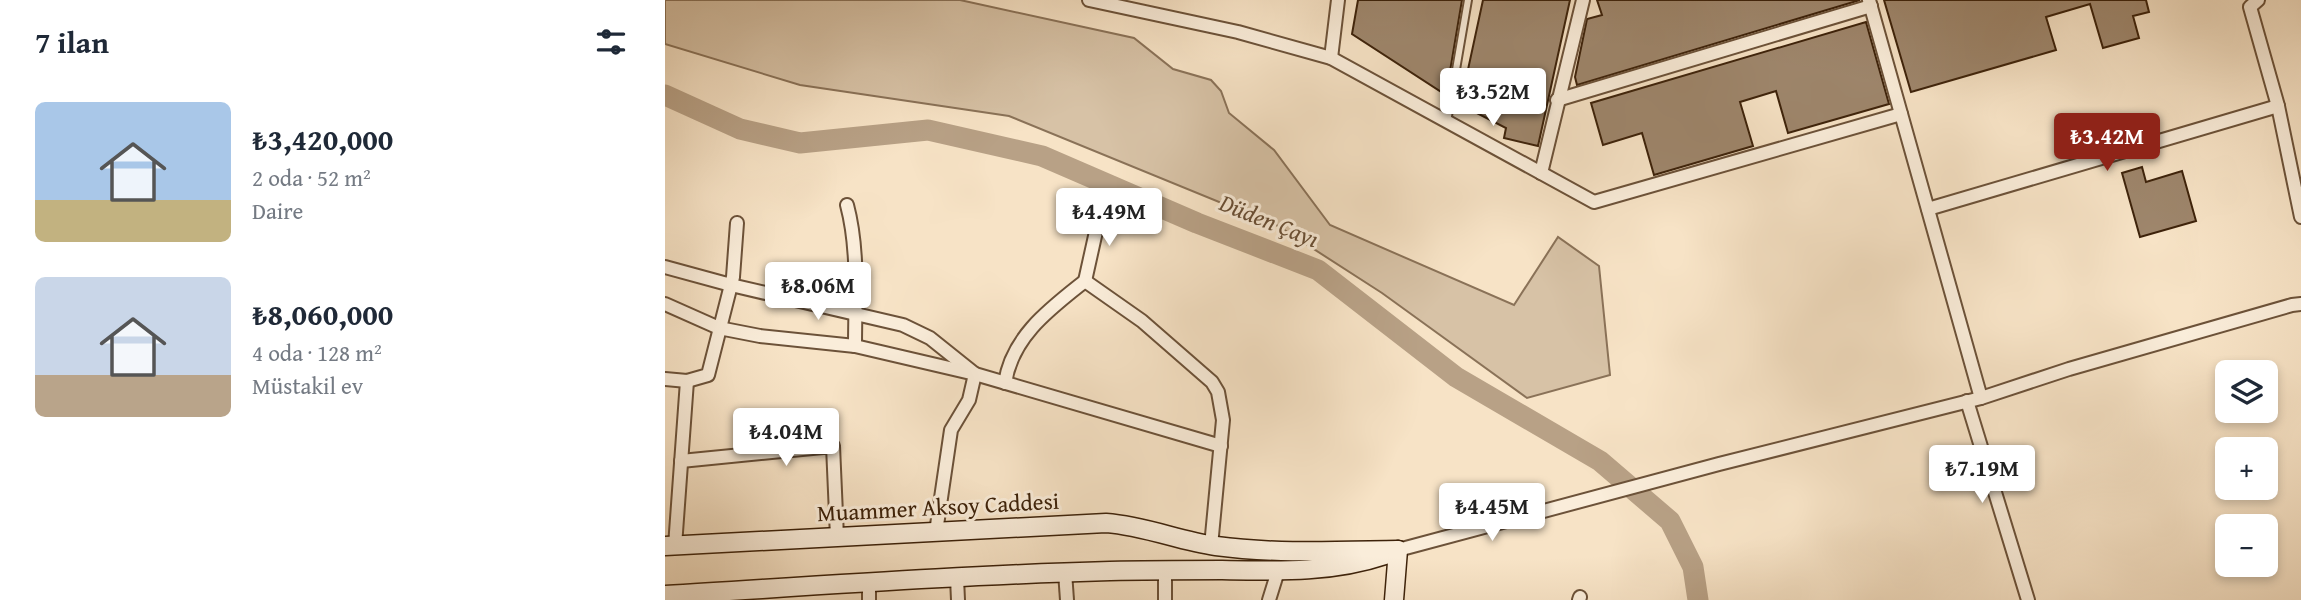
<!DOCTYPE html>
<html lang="tr">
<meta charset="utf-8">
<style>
body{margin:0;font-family:"Gentium Book Plus",serif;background:#f6f6f7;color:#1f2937;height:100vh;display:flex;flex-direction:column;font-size:26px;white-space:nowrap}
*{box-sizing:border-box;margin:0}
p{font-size:23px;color:#747a83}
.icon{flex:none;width:38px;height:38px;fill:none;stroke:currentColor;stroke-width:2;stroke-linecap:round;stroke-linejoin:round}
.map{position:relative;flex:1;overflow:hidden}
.details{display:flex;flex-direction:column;background:#fff;width:665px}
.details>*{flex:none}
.fabs{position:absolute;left:1550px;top:360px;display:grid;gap:14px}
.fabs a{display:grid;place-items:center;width:63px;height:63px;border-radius:10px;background:#fff;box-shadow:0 4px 10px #0003;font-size:35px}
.price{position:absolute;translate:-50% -60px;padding:0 16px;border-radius:7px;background:#fff;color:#222;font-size:23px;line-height:46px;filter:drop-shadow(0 2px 4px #0008)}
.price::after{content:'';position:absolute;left:50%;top:42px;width:21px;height:16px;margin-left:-10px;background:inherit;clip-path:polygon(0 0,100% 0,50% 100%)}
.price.selected{background:#8f2418;color:#fff}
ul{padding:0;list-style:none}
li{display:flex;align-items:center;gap:21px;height:175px;padding:0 35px}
li span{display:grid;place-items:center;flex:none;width:196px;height:140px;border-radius:10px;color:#555}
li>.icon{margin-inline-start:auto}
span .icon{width:84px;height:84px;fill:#fffc;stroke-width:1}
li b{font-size:30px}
h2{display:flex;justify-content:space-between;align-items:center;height:84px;padding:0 35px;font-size:30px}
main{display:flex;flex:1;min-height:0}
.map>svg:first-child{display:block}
.green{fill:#d7c2a6;stroke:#8a7258;stroke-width:2}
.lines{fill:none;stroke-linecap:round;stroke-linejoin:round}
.river{stroke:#b8a186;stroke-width:21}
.building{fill:#9e866c;stroke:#3d220a;stroke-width:2}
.lane-casing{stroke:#6c5239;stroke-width:10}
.street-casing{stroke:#6c5239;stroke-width:16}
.secondary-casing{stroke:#3d220a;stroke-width:21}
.lane{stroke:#faedda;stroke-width:6}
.street{stroke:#faedda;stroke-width:12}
.secondary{stroke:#faedda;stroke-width:18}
.labels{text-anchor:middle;stroke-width:6;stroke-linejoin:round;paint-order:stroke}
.street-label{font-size:23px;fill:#3d220a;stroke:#faedda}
.water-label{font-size:24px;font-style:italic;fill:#684e35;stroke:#faedda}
</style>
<main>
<section class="details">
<h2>7 ilan<svg class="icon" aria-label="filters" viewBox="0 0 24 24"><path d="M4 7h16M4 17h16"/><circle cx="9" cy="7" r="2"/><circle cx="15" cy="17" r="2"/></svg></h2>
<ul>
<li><span style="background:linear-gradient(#a9c7e8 70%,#c2b280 0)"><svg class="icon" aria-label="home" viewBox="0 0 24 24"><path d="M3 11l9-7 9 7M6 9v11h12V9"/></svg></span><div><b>₺3,420,000</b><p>2 oda · 52 m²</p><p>Daire</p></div></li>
<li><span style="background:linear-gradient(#c9d6e8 70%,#b9a48a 0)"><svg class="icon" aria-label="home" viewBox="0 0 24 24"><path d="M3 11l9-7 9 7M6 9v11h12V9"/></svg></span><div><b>₺8,060,000</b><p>4 oda · 128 m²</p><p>Müstakil ev</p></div></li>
</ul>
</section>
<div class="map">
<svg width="1636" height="600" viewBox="0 0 1636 600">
<rect width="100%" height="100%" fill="#f7e3c6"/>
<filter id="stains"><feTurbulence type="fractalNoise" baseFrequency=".00286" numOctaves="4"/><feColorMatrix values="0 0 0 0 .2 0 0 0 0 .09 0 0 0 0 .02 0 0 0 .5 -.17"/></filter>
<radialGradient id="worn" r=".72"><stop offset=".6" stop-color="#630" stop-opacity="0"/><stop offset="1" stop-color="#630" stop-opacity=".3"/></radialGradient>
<polygon class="green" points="0,0 295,0 469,38 508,69 546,80 556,91 564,113 609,150 665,225 849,305 893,237 934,266 945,375 862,398 717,293 613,226 344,116 135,85 0,44"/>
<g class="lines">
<polyline class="river" points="0,95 75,129 135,143 263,130 377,156 532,223 653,270 791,377 935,461 1005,521 1028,567 1033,600"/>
</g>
<g class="building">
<polygon points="693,0 797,0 781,95 687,34"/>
<polygon points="818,0 905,0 873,146 839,138 841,128 802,108 799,102 799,88"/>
<polygon points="932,0 1195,0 912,85 910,77 922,19 937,15"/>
<polygon points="1219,0 1481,0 1484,12 1468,16 1474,38 1438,48 1425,4 1381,17 1391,50 1246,92"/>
<polygon points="1201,22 1224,104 1123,133 1111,91 1075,102 1088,146 989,175 977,133 938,145 926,103"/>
<polygon points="1477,167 1481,182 1517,171 1531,221 1475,237 1457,173"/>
</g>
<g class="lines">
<defs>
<polyline id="lane" points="782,122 803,0"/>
<g id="street">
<polyline points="424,0 573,32 666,58 929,202 1236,114"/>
<polyline points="1204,0 1316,398 1404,369 1627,305 1636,304"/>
<polyline points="1593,0 1585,7 1613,106 1636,217"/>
<polyline points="666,58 673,0"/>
<polyline points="892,100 1206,6"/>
<polyline points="876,173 918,0"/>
<path d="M182 205C194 250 190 300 190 346"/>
<polyline points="1263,209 1613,106"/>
<polyline points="0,267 66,285 238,325 265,338 310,374 304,400 286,430 271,532"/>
<polyline points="420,281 436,209"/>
<polyline points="0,304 54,328 95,336 190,346 310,374 556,446"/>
<polyline points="0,379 22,381 43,375 68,277 72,223"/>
<path d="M340 383C347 336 386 308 420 281L477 321 547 382 553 392 558 420 546 546"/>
<polyline points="1302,401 1363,600"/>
<polyline points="16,461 168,446 172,537"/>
<polyline points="10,546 22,381"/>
<polyline points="733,550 1054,464 1316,398"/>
<polyline points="500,569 500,600"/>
<polyline points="400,572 402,600"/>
<polyline points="292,578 293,600"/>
<polyline points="204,600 204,583"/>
<polyline points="604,600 613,571"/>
<polyline points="914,600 915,597"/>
</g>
<g id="secondary">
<path d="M0 546 441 523C481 526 514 541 551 546 611 554 672 551 733 550"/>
<path d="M0 595C148 586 297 575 445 571 483 570 520 570 557 570 612 571 667 573 720 555"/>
<polyline points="729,600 733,550"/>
</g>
</defs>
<use href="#lane" class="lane-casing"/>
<use href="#street" class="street-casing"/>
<use href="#secondary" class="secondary-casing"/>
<use href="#lane" class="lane"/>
<use href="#street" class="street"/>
<use href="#secondary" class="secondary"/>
</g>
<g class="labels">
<g class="street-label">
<text transform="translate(273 507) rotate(-3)" y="8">Muammer Aksoy Caddesi</text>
</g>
<g class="water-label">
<text transform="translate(604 221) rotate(22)" y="8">Düden Çayı</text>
</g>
</g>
<rect width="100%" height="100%" filter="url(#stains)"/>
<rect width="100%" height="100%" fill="url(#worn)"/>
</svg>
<div class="fabs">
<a><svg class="icon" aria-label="layers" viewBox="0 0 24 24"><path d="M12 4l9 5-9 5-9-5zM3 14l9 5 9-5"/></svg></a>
<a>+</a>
<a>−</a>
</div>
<b class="price" style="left:828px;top:128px">₺3.52M</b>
<b class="price selected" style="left:1442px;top:173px">₺3.42M</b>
<b class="price" style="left:444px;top:248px">₺4.49M</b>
<b class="price" style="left:153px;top:322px">₺8.06M</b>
<b class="price" style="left:121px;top:468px">₺4.04M</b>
<b class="price" style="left:1317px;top:505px">₺7.19M</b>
<b class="price" style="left:827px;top:543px">₺4.45M</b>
</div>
</main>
